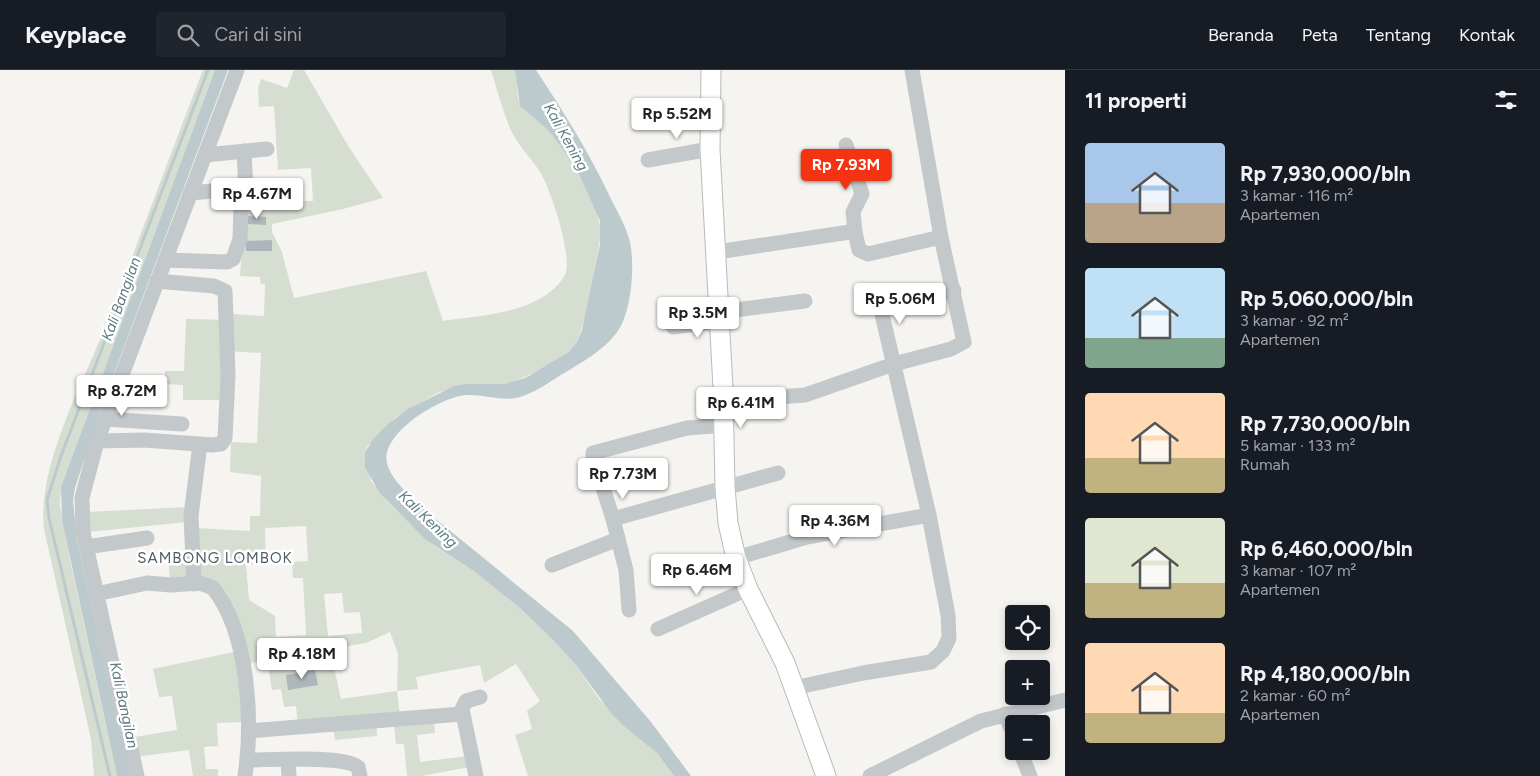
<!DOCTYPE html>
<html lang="id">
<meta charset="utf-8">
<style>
body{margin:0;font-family:Figtree,sans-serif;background:#20242c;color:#f1f3f6;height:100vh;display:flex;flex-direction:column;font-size:19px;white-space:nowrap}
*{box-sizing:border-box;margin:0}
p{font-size:16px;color:#9ea1a6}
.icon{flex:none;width:28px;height:28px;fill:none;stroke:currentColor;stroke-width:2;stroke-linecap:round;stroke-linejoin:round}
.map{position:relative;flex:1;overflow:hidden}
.drawer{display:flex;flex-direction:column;background:#171b24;width:475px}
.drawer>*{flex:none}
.fabs{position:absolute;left:1005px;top:535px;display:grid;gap:10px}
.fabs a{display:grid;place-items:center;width:45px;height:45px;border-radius:5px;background:#171b24;box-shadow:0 2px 8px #0003;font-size:25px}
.price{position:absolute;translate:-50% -42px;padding:0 11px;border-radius:5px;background:#fff;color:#222;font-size:16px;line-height:32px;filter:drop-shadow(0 1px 2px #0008)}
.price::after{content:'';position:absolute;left:50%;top:30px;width:15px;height:11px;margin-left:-8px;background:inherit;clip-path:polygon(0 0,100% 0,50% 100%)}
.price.selected{background:#f33312;color:#fff}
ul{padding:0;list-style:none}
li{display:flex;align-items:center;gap:15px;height:125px;padding:0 20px}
li span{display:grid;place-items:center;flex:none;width:140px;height:100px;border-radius:5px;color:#555}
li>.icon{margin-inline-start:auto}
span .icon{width:60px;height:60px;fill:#fffc;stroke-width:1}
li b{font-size:21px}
h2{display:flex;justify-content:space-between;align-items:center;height:60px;padding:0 20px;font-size:21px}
header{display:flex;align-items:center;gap:30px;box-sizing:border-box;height:70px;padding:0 25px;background:#171b24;border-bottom:1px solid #363941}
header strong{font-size:24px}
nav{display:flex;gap:28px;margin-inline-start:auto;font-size:18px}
.search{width:350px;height:45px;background:#20242c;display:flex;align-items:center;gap:12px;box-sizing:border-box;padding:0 18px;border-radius:5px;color:#9ea1a6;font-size:19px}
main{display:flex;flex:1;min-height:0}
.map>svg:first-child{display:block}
.green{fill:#d6ddd1;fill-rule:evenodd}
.water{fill:#bccace}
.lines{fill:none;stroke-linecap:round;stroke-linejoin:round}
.stream{stroke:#bccace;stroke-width:3}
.building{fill:#adb6ba}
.major-casing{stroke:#b6bbbe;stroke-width:21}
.minor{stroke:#c3c8ca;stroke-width:15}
.major{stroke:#fff;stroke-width:19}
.labels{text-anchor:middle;stroke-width:5;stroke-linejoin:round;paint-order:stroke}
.water-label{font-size:15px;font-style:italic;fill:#5c7b82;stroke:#fff}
.neighbourhood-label{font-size:15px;letter-spacing:1px;fill:#4f5f68;stroke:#fff}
</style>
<header>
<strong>Keyplace</strong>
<div class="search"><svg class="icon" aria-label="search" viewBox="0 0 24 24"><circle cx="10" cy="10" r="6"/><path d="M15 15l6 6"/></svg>Cari di sini</div>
<nav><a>Beranda</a><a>Peta</a><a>Tentang</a><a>Kontak</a></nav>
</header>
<main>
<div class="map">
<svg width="1065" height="706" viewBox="0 0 1065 706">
<rect width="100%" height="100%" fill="#f5f4f0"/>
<g class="green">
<path d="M203 0H215L61 417 60 436 69 485 117 706H94L91 669 44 459C37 395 83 314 106 255 139 170 170 85 203 0Z"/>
<path d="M294 0H304L350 79 383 128 343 139 272 154V162L282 182 294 228 426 201 443 251C482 245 539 244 564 207 575 191 550 117 540 102 530 86 517 75 510 58 502 39 497 19 491 0H515C518 10 516 22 519 31 524 44 540 50 549 61 571 86 598 130 601 163L588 239 577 272 569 282 545 297 514 312 505 314H465L437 323 396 347 367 377 371 411 391 435 435 476 475 502 521 539 553 570 576 595 599 629 657 683 674 706H528L515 665 532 659 527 641 540 631 516 594 484 613 480 595 416 607 418 619 397 621 401 654 434 650 435 663 417 665 420 692 468 686 470 697 421 706H407L404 674H396L393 646 376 649 377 666 335 670 333 653 298 655 296 636 284 637 281 619 272 620 267 590 238 595 244 652 217 653 218 676 204 677 206 699H218V706H193L189 680 126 688 123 669 177 660 172 626 159 627 153 599 243 580 218 517 170 510 168 485 196 484V458L250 461V446H260L261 406 230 402 231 372 257 373 261 283 226 281 225 330H183V315L165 314V301H184L186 249 230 250 231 244 264 246 265 214H261L260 207 240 206 246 130 313 131 311 98 278 100 274 36 259 37 258 19 261 9 287 18ZM306 456 308 491 292 492 293 508H303L306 565 276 567 275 546 249 530 246 495 266 493 265 458ZM342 523 344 543 360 542 362 563 328 566 324 524ZM390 562 398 584 397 621 341 629 330 579 366 573Z"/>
<polygon points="124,317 164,318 164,333 118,332"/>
<polygon points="188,437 187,452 88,462 87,442"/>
</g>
<g class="water">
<polygon points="215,0 228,0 100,341 75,418 73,431 77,470 130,706 117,706 62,450 61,417"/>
<path d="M515 0H536C563 41 589 82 610 127 617 141 626 156 630 172 635 196 632 247 614 266 602 281 582 292 566 302 552 310 538 321 523 326 506 333 485 324 467 325 442 326 380 363 387 393 391 410 409 424 421 437L573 561 651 652 691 706H674L657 683 624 656 611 643 576 595 553 570 521 539 475 502 425 469 379 422 365 397V383L373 369 388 354 408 339 454 316 465 314H505L525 308 569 282 577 272 582 260 600 174V151L580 106 560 75 548 60 520 36Z"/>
</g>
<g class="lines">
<polyline class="stream" points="110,706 49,448 47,430 61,386 208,0"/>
</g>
<g class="building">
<polygon points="248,146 266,147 266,155 248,154"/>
<polygon points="272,170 272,181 246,181 246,171"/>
<polygon points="315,600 318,615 288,620 286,605"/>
</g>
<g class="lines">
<defs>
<polyline id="major" points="711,0 710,79 723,318 725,417 728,453 736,488 748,519 785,593 826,706"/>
</defs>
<use href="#major" class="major-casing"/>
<g class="minor">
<polyline points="846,75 862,124 853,142 855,162"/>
<polyline points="205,85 267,79"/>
<polyline points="648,90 710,79"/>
<polyline points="190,123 246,118"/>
<polyline points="717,182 850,162 855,162 859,180 868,184 941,167"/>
<polyline points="165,190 227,192 233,189 240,169 241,133 246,121 244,81"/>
<polyline points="881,240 954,220"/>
<polyline points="719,242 805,231"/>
<polyline points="673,257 719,251"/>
<polyline points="724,331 805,325 894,294 951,279 964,272 941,167 912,0"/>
<polyline points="105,349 182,354"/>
<polyline points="724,355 687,358 593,383 593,387 613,449 778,403"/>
<polyline points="97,371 144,370 212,375 221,374 225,368 228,306 225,221 214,216 157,211"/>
<polyline points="613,449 626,500 629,540"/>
<polyline points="86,477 147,468"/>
<polyline points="736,488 807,467 929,445"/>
<polyline points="552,495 618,469"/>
<polyline points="194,514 191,446 200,374"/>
<path d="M96 524 147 513 171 515 200 513 213 518C249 563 253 651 245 706"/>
<polyline points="658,559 748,519"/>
<polyline points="794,618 863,603 931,592 943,581 949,568 948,545 929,445 877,223"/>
<polyline points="1005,644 1014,665"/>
<polyline points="249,661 462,644"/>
<polyline points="1020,681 1030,706"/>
<path d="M247 690C269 690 343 685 358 697L360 706"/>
<polyline points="288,690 289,706"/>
<polyline points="137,706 83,462 82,428 97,371 237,0"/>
<polyline points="476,706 462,639 466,631 480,627"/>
<polyline points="870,706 981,651 1065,630"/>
</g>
<use href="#major" class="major"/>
</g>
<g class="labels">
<g class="water-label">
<text transform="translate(566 67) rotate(61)" y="5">Kali Kening</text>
<text transform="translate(121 229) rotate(-70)" y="5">Kali Bangilan</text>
<text transform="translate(428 449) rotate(44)" y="5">Kali Kening</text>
<text transform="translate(124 635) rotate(78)" y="5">Kali Bangilan</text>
</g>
<g class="neighbourhood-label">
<text x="215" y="493">SAMBONG LOMBOK</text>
</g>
</g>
</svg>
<div class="fabs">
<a><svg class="icon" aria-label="locate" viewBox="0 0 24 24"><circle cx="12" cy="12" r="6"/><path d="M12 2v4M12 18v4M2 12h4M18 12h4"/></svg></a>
<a>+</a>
<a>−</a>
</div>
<b class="price" style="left:677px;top:70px">Rp 5.52M</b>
<b class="price selected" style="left:846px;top:121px">Rp 7.93M</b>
<b class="price" style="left:257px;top:150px">Rp 4.67M</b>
<b class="price" style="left:900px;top:255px">Rp 5.06M</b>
<b class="price" style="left:698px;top:269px">Rp 3.5M</b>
<b class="price" style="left:122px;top:347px">Rp 8.72M</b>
<b class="price" style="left:741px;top:359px">Rp 6.41M</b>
<b class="price" style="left:623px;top:430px">Rp 7.73M</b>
<b class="price" style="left:835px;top:477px">Rp 4.36M</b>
<b class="price" style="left:697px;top:526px">Rp 6.46M</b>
<b class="price" style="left:302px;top:610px">Rp 4.18M</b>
</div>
<section class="drawer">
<h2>11 properti<svg class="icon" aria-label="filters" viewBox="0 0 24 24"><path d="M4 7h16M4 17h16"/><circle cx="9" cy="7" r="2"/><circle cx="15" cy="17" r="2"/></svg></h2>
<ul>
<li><span style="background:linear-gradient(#a9c7e8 60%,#b9a48a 0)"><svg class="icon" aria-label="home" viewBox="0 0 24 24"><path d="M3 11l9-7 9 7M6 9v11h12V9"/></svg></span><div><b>Rp 7,930,000/bln</b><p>3 kamar · 116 m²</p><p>Apartemen</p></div></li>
<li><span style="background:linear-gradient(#bfe0f5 70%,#7fa58c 0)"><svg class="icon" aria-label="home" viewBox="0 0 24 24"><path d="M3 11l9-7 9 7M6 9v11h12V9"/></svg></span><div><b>Rp 5,060,000/bln</b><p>3 kamar · 92 m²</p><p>Apartemen</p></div></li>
<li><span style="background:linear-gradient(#ffd9b3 65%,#c2b280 0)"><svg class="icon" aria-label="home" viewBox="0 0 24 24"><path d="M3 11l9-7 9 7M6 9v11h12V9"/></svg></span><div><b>Rp 7,730,000/bln</b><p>5 kamar · 133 m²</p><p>Rumah</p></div></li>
<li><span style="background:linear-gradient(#dfe7d0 65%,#c2b280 0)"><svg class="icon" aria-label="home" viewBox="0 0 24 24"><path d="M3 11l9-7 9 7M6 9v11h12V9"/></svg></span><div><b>Rp 6,460,000/bln</b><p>3 kamar · 107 m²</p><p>Apartemen</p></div></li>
<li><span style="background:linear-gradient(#ffd9b3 70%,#c2b280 0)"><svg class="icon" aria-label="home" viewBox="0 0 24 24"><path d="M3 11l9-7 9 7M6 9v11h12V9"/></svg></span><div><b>Rp 4,180,000/bln</b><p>2 kamar · 60 m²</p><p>Apartemen</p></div></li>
</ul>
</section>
</main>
